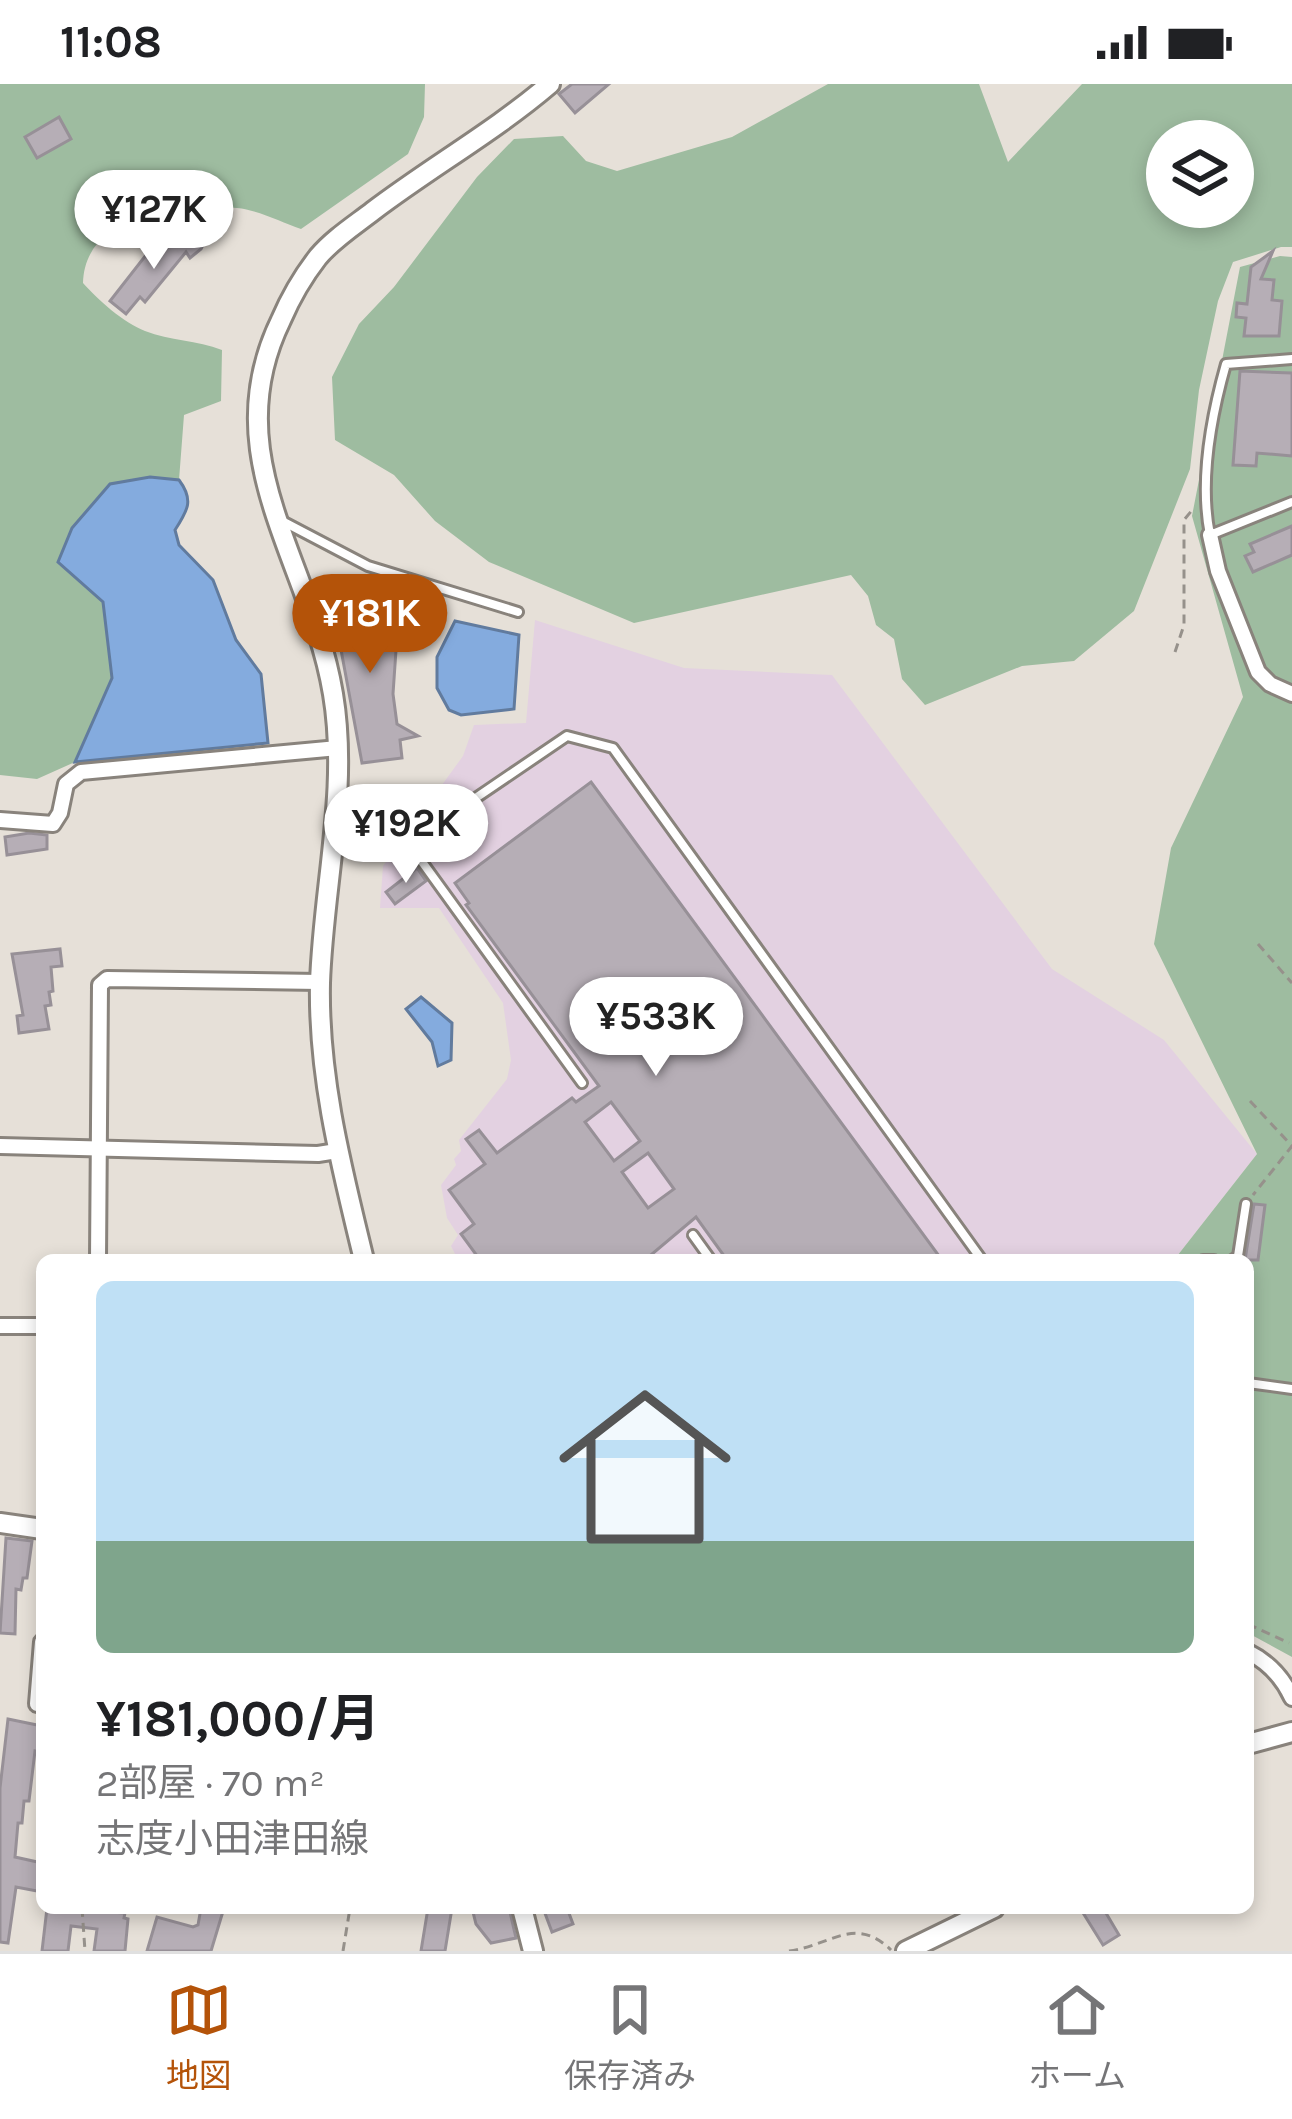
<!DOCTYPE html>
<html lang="ja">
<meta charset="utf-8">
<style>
body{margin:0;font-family:Karla,"Noto Sans JP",sans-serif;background:#f2f2f2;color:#202124;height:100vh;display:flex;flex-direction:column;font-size:45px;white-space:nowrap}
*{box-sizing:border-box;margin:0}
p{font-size:39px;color:#757577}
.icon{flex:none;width:66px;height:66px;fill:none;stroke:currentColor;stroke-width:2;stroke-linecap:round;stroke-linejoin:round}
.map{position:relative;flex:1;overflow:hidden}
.side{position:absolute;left:36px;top:1170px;width:1218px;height:660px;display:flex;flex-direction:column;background:#fff;border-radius:18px;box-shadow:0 6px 18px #0003}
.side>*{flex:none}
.controls{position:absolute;left:1146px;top:36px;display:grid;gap:24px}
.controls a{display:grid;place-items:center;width:108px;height:108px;border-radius:50%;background:#fff;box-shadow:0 6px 18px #0003;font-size:60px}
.price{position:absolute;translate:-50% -102px;padding:0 27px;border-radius:42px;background:#fff;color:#222;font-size:39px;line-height:78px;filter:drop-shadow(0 3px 6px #0008)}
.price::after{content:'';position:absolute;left:50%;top:72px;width:36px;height:27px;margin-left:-18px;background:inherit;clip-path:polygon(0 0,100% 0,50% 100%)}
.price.current{background:#b45309;color:#fff}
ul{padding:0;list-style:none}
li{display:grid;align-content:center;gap:24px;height:636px;padding:0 60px}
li+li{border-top:3px solid #e0e0e0}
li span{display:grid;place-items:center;height:372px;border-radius:18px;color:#555}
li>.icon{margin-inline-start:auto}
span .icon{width:216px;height:216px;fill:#fffc;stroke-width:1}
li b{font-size:51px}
.status{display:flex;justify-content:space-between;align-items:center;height:84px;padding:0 60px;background:#fff;direction:ltr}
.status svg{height:33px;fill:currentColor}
.tab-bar{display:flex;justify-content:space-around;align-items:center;height:168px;border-top:3px solid #e0e0e0;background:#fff;font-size:33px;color:#757577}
.tab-bar a{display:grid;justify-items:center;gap:6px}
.tab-bar .current{color:#b45309}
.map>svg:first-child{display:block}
.industrial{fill:#e3d1e1}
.green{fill:#9ebca0;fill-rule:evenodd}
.water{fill:#84abde;stroke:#617b9e;stroke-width:3}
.building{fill:#b6aeb6;stroke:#979097;stroke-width:3;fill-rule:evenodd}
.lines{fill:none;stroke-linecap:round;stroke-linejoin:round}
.lane-casing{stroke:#89837c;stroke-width:14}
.street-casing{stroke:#89837c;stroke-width:20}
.secondary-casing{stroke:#89837c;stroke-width:24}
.path{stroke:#96918b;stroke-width:3;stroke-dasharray:9 6;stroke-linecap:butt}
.lane{stroke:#fff;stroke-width:8}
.street{stroke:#fff;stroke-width:14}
.secondary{stroke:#fff;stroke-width:18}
</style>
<div class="status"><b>11:08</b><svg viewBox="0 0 49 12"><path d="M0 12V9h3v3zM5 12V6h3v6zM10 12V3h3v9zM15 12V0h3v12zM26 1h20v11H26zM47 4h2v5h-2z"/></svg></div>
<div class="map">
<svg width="1292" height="1867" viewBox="0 0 1292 1867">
<rect width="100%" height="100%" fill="#e6e0d8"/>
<polygon class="industrial" points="535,536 684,584 832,591 1052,885 1164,956 1257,1070 1174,1176 458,1176 451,1162 458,1151 447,1134 441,1101 456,1081 454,1075 461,1067 459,1056 507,995 511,976 503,919 439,824 380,824 383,782 463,672 474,641 526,639"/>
<g class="green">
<path d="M0 0H425L424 33 408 70 301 145C281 138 258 126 237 124 183 119 85 127 83 199 98 216 124 239 145 247 170 257 197 256 222 266L221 317 184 331 179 396 150 393 58 478 103 518 112 594 75 678 37 695 0 691Z"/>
<path d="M828 0H979L1008 78 1082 0H1292V163H1281L1233 178 1218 217 1199 306 1190 385 1134 527 1074 577 1022 582 925 621 902 595 894 555 876 541 868 512 851 491 634 539 489 478 435 437 394 391 335 356 332 293 359 240 394 203 477 93 514 55 563 52 586 77 617 87 732 53ZM1233 57V123H1167V57Z"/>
<polygon points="1280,172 1292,173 1292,1573 1248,1549 1248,1176 1174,1176 1257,1070 1154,860 1171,764 1243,613 1192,432 1240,183"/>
</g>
<g class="water">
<path d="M150 393 179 396C194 416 188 426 175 446L179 461 213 496 236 556 261 590 268 659 75 678 112 594 103 518 58 478 72 444 110 400Z"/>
<polygon points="455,537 519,551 514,625 461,631 449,626 437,604 437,573"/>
<polygon points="421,913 452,939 451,976 438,982 432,958 406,925"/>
</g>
<g class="building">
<polygon points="572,0 609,0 575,29 559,10"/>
<polygon points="59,33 71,55 37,74 25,53"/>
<polygon points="196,149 204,159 201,165 190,174 186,168 145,218 140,213 126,230 110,217 146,171 153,176 169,156 180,158"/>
<polygon points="1273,167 1261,195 1274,196 1272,216 1282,217 1279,252 1244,252 1246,234 1236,233 1237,219 1247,220 1251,183"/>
<polygon points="1240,287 1292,289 1292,372 1257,369 1256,382 1233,381"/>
<polygon points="1292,442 1292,471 1253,488 1245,472 1254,468 1250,460"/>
<polygon points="346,513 398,537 393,610 397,640 418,652 400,656 402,674 362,679 339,555 323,517"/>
<path d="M591 698 942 1176H727L696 1133 645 1176H480L461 1150 474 1140 449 1106 485 1080 466 1055 479 1046 497 1069 572 1014 576 1018 599 1002 466 821 469 819 455 799ZM611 1018 640 1057 614 1077 585 1038ZM648 1069 674 1105 648 1124 622 1088Z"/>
<polygon points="29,749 47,751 47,765 7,771 5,753"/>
<polygon points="417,784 426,797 395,820 386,808"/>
<polygon points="60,865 62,882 51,883 53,907 49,908 51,921 45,922 49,945 19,949 17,932 23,931 12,870"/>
<polygon points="1254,1120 1265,1121 1258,1176 1245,1176"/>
<polygon points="6,1454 32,1457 27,1494 23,1494 21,1506 16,1505 15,1550 0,1549"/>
<polygon points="8,1635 42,1642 42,1669 35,1667 29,1717 24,1717 22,1739 18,1739 15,1773 42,1779 42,1808 16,1803 8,1859 0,1858 0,1704"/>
<polygon points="47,1824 125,1829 124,1834 128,1835 125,1867 94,1867 97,1845 71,1842 68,1867 42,1867"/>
<polygon points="201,1824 224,1824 211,1867 147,1867 157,1833 193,1843 198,1841"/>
<polygon points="428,1824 452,1824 445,1867 421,1867"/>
<polygon points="472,1824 509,1824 516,1854 491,1859 476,1840"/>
<polygon points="543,1824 567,1824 573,1840 552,1848"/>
<polygon points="1080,1824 1103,1824 1119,1851 1103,1861"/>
</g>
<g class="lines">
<defs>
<g id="lane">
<path d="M1292 275 1226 280C1211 333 1199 396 1210 451L1292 418"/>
<polyline points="284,438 368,482 518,528"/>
<polyline points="582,999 420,775 433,743 567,652 613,664 982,1176"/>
<polyline points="693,1151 711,1176"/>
<polyline points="1203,1176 1214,1176"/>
<polyline points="1232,1176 1238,1172 1246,1120"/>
<polyline points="1248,1299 1292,1305"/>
</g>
<g id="street">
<polyline points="1210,451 1218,487 1258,588 1270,600 1292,610"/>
<polyline points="0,736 53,740 60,729 66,700 81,688 338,664"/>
<polyline points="0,1062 318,1070 337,1067"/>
<polyline points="98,1176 100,901 107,895 320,898"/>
<polyline points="0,1242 42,1242"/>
<polyline points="42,1558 37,1620 42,1620"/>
<path d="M1248 1568C1268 1578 1283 1594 1292 1614"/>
</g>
<g id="secondary">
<path d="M364 1176C342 1085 318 994 320 899 323 804 349 705 333 610 311 477 214 373 281 236 290 215 304 191 318 173 333 155 355 141 373 127 431 83 495 47 550 0"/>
<polyline points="0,1439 42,1445"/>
<polyline points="1248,1660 1292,1648"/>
<polyline points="522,1824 533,1867"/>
<polyline points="906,1867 994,1824"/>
</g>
</defs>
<use href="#lane" class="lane-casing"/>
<use href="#street" class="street-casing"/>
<use href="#secondary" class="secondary-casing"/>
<g class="path">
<polyline points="1175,568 1184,541 1184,436 1193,425"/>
<polyline points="1258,860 1292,899"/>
<polyline points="1250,1017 1292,1062 1253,1111"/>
<polyline points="1248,1540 1289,1559"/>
<polyline points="82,1824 85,1867"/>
<polyline points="343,1867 350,1824"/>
<path d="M789 1867C832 1861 855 1831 891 1866"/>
</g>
<use href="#lane" class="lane"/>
<use href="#street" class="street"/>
<use href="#secondary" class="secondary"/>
</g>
</svg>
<div class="controls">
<a><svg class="icon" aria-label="layers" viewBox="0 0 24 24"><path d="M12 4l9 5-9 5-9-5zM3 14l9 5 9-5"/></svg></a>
</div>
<b class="price" style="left:154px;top:188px">¥127K</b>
<b class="price current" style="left:370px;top:592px">¥181K</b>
<b class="price" style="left:406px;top:802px">¥192K</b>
<b class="price" style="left:656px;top:995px">¥533K</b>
<section class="side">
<ul>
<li><span style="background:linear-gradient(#bfe0f5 70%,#7fa58c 0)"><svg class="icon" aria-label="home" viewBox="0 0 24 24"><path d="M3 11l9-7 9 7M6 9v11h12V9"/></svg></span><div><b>¥181,000/月</b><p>2部屋 · 70 m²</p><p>志度小田津田線</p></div></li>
</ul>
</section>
</div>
<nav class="tab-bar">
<a class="current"><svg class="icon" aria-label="map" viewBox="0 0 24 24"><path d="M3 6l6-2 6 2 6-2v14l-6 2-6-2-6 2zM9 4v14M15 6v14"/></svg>地図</a>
<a><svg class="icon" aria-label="saved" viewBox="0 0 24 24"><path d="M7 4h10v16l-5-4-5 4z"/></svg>保存済み</a>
<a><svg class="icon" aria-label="home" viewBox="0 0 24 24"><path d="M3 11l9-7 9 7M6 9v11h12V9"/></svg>ホーム</a>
</nav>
